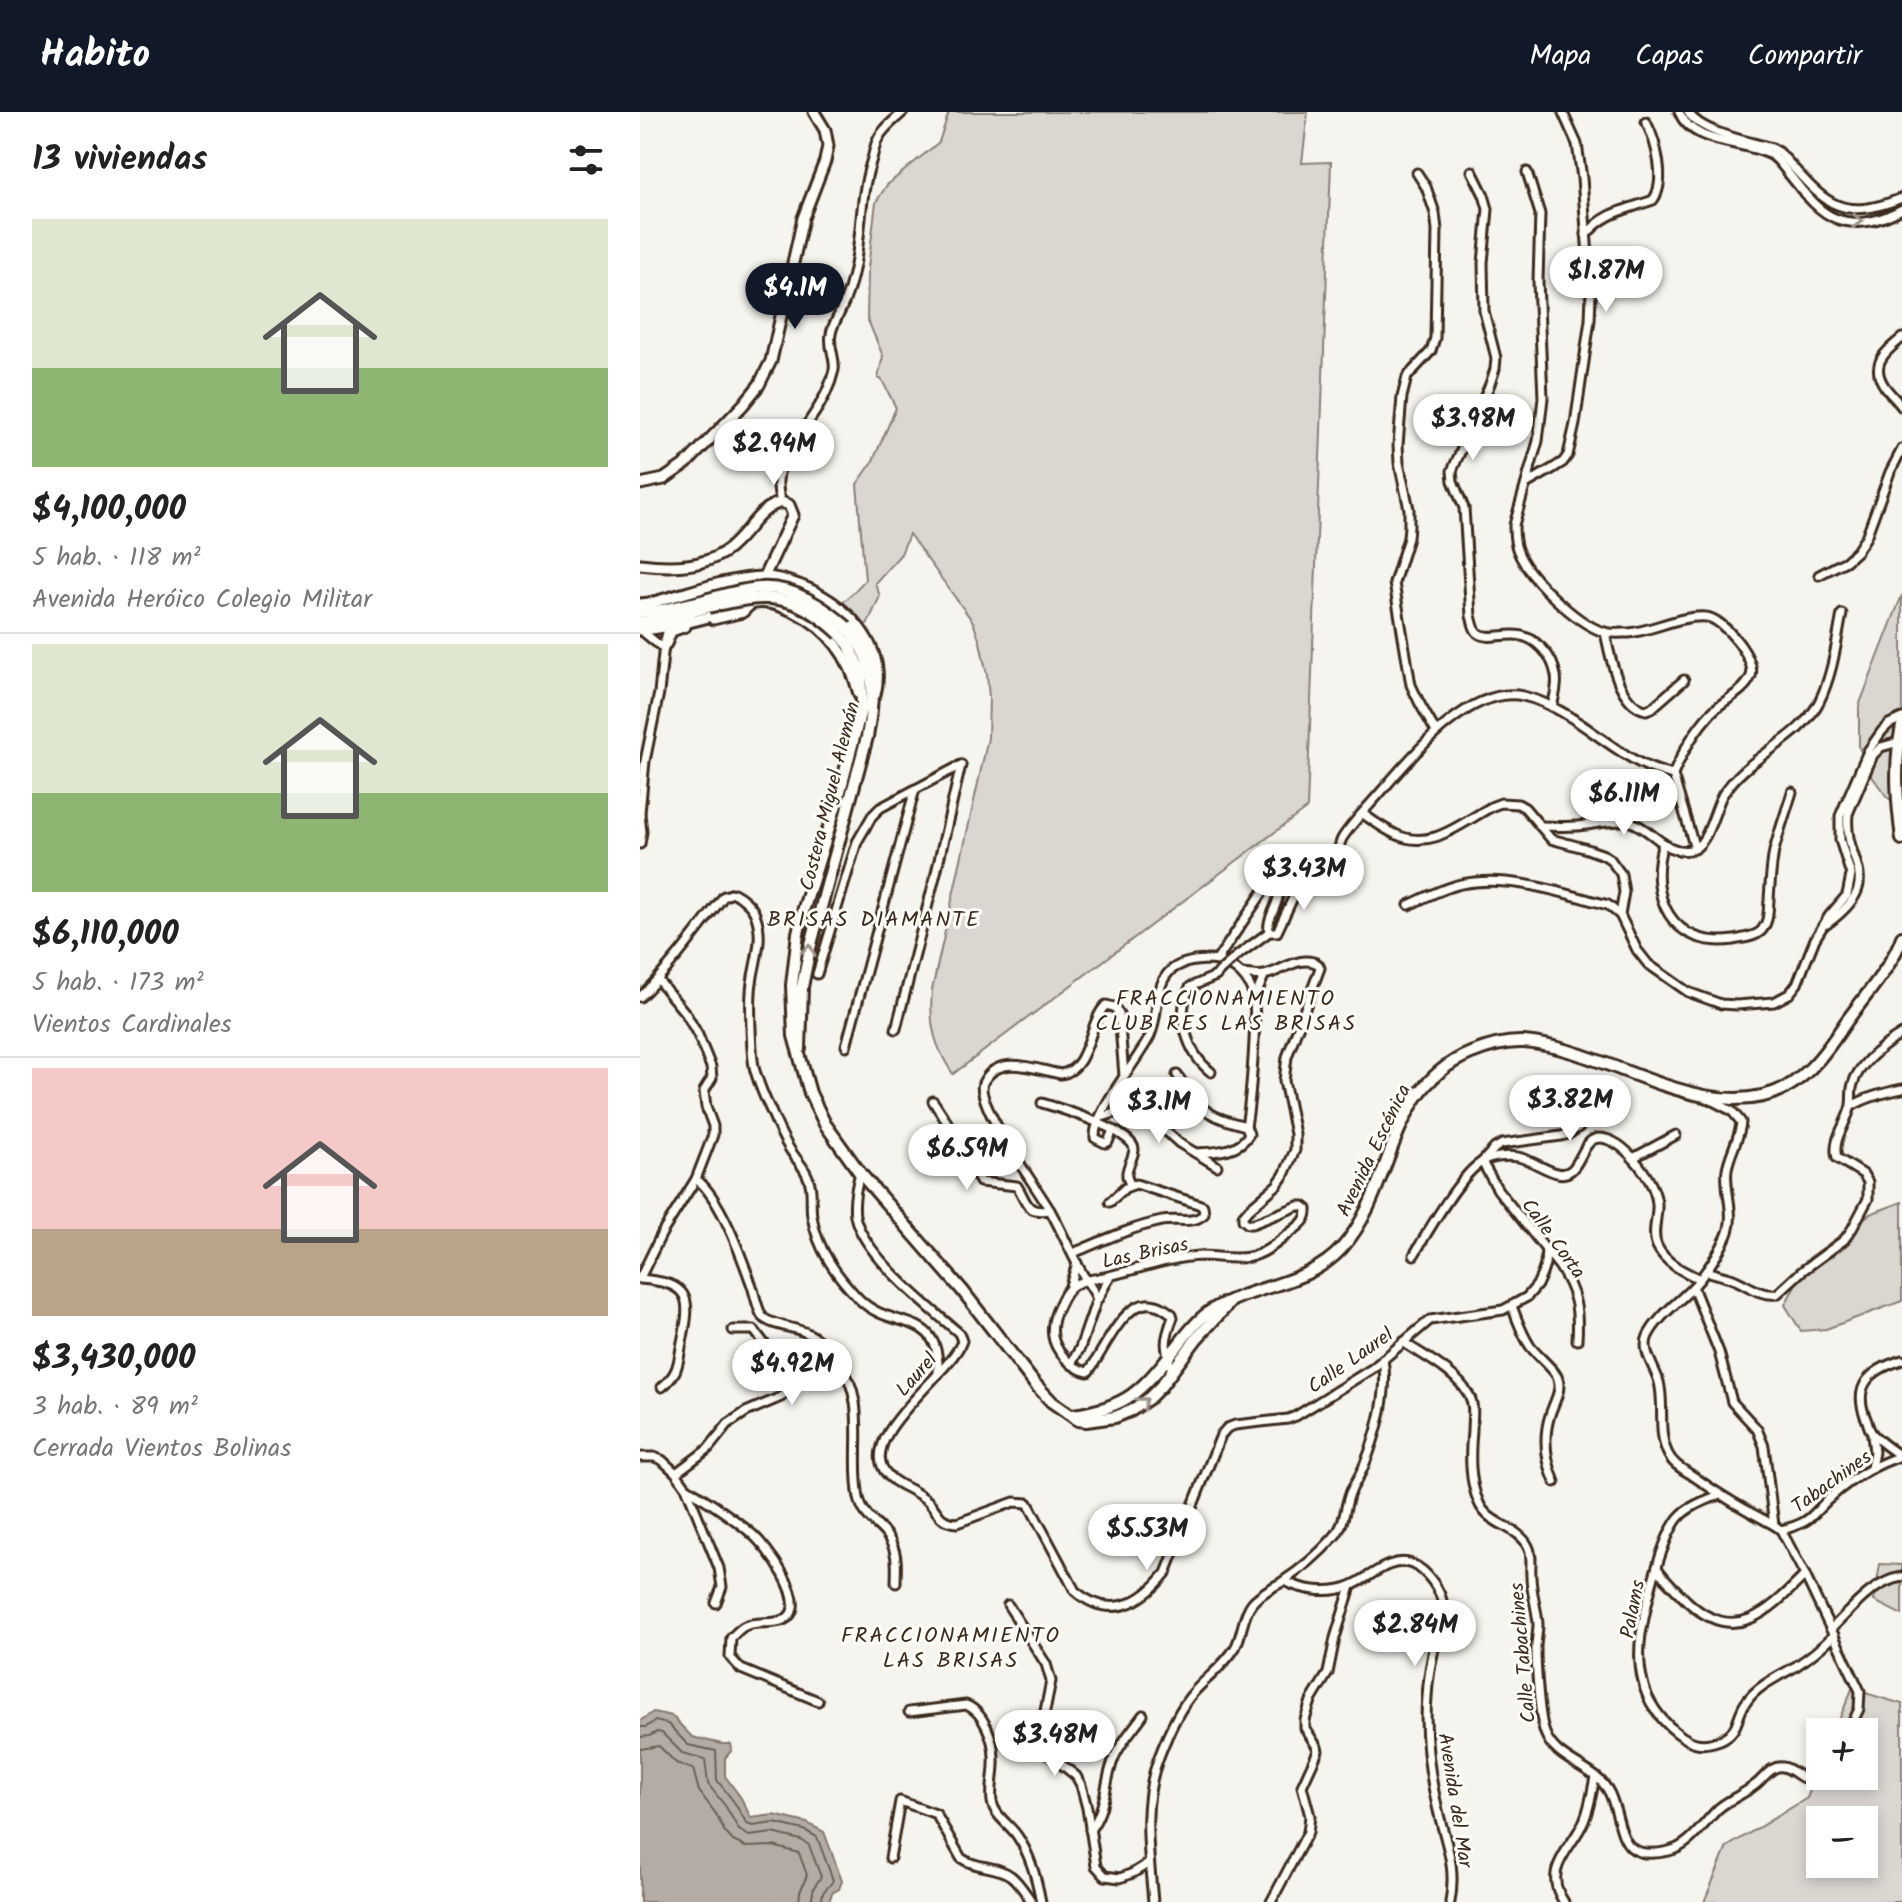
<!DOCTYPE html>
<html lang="es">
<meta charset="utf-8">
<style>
body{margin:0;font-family:Kalam,sans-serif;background:#f2f2f2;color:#222;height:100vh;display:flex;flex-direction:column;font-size:30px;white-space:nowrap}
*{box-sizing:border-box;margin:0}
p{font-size:26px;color:#767676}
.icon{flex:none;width:44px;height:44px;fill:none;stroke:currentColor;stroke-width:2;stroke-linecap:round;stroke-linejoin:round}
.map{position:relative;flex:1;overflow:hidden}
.drawer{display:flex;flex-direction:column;background:#fff;width:640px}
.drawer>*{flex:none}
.fabs{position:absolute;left:1166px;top:1606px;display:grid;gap:16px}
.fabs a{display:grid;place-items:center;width:72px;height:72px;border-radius:0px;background:#fff;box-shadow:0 4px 12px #0003;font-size:40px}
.price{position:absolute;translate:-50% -68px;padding:0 18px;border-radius:28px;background:#fff;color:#222;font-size:26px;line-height:52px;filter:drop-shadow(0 2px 4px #0008)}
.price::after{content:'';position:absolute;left:50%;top:48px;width:24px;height:18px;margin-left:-12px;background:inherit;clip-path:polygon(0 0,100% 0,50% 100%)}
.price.active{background:#111827;color:#fff}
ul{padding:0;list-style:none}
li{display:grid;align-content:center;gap:16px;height:424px;padding:0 32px}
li+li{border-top:2px solid #e0e0e0}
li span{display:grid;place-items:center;height:248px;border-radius:0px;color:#555}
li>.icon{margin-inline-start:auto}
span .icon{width:144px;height:144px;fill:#fffc;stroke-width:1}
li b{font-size:34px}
h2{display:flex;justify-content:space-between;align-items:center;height:96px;padding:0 32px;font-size:34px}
header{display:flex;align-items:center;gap:48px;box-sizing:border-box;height:112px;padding:0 40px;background:#111827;color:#fff}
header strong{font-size:38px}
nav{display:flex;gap:44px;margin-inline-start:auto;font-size:28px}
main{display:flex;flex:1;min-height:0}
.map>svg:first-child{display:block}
.green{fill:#dad6d0;stroke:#8a8077;stroke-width:2;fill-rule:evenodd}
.water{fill:#b4aca4;stroke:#84786e;stroke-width:2}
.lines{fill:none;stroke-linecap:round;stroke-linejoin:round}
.shore{stroke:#6b5e54;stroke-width:2}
.street-casing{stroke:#3b2a1e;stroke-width:13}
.secondary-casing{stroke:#3b2a1e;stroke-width:15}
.primary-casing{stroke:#3b2a1e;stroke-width:16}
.street{stroke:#fdfcf7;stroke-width:7}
.secondary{stroke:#fdfcf7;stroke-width:9}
.primary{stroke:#fdfcf7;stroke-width:10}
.street-bridge-casing{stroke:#3b2a1e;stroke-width:13;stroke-linecap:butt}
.primary-bridge-casing{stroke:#3b2a1e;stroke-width:16;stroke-linecap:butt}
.street-bridge{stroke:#fdfcf7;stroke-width:7}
.primary-bridge{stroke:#fdfcf7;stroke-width:10}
.oneway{stroke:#9c938a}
.labels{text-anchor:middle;stroke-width:6;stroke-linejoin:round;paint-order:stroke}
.street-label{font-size:20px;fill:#3b2a1e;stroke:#fdfcf7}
.neighbourhood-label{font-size:22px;letter-spacing:2px;fill:#3b2a1e;stroke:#fdfcf7}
</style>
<header>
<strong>Habito</strong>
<nav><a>Mapa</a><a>Capas</a><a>Compartir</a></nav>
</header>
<main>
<section class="drawer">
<h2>13 viviendas<svg class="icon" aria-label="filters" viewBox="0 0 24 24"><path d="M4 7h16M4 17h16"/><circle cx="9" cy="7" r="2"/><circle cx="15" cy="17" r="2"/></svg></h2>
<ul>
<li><span style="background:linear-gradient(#dfe7d0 60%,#8fb573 0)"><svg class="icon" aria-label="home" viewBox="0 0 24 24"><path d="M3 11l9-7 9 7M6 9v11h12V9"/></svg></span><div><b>$4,100,000</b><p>5 hab. · 118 m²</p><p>Avenida Heróico Colegio Militar</p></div></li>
<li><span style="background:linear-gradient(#dfe7d0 60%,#8fb573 0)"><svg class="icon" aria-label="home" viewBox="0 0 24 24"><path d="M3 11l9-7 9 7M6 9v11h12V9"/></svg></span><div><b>$6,110,000</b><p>5 hab. · 173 m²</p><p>Vientos Cardinales</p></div></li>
<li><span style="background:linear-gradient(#f6c9c9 65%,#b9a48a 0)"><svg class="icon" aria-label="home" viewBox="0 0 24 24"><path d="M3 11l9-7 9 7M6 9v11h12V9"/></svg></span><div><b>$3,430,000</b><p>3 hab. · 89 m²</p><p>Cerrada Vientos Bolinas</p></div></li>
</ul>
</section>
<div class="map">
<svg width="1262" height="1790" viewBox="0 0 1262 1790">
<rect width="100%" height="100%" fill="#f5f4ee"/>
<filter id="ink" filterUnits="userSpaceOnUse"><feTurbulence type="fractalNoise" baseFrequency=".0125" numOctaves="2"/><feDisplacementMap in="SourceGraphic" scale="16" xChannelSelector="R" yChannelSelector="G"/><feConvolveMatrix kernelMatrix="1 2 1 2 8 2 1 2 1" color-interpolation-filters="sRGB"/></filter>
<g filter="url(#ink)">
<g class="green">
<path d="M309 0H668L662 51 691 50 667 696 313 962C294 934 289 912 292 878L348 626 349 586 347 563 340 530 333 510 269 422 261 442 235 471 240 484 228 511 216 519 191 496 208 486 225 468 217 372 232 351 256 296 242 268 238 266 243 244 227 206 228 156 236 90 247 73 299 30Z"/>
<polygon points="1262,483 1262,696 1247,685 1231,663 1219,635 1219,594"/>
<polygon points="1262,1090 1262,1189 1186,1217 1161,1219 1145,1193 1169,1146 1230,1102"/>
<polygon points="1240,1452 1262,1453 1262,1503 1234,1489"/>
<path d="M1212 1577 1262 1592V1790H1064L1087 1735 1167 1686 1180 1654V1664H1224V1620H1194ZM1180 1708H1224V1752H1180Z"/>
</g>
<polygon class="water" points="13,1600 32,1604 52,1625 82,1632 91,1632 92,1638 85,1646 85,1664 101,1686 111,1706 134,1703 167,1711 184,1720 202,1769 199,1777 192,1781 189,1790 0,1790 0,1609"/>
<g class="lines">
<g class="shore">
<path d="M0 1615H6L15 1609 28 1612 48 1633 76 1639 77 1668 94 1690 107 1712 113 1714 134 1711 164 1718 177 1725 193 1768C190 1777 181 1775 182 1790"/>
<polyline points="0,1625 9,1624 17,1620 22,1621 42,1641 65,1647 68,1672 86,1695 99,1718 109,1724 133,1721 161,1728 169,1733 181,1765 174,1775 171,1790"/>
<polyline points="0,1637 19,1634 36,1651 53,1657 59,1679 76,1702 85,1720 93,1729 106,1735 133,1734 159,1741 167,1763 160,1780 159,1790"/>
</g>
<defs>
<g id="street">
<path d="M1039 0C1053 34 1103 28 1131 43 1138 47 1143 55 1148 61 1162 78 1176 99 1197 107 1220 115 1241 108 1262 97"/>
<path d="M1048 0C1060 21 1109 29 1132 36L1139 40C1182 86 1195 113 1262 86"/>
<path d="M832 59 844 83 848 97 843 151 844 199 856 246 855 257 850 272 812 359 813 369 824 396 831 504C833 509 833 517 838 521 847 528 864 522 875 523 896 524 913 544 916 564 918 575 914 585 912 595"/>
<path d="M887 60 900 102 898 169 903 286 898 329 874 413C874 421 874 429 877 437 886 464 937 512 964 520 971 522 981 521 989 521 1015 518 1040 503 1066 505 1083 506 1117 548 1111 564 1104 582 1083 587 1071 601 1055 618 1042 641 1033 663L1055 737"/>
<polyline points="777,61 786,75 795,101 797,118 795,226 791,239 767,265 762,285 758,333 759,351 769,397 769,414 768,426 754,471 771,573 780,592 796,620"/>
<path d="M946 123C965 100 986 98 1013 88 1027 70 1016 29 1006 10"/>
<path d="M1262 226C1245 240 1229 252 1245 275 1250 282 1257 288 1262 295"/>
<polyline points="886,372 912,357 923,350 928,343 935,312 950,208 951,183 942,66 937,32 923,1"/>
<path d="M141 390C129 354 153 337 170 308 180 294 190 276 194 258 196 246 188 235 191 222 192 214 197 207 200 200 207 186 212 168 215 153 222 118 220 84 231 50 234 42 234 34 238 27 243 16 255 8 263 0"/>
<polyline points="1179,463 1206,449 1217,439 1226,425 1250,360 1262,337"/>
<polyline points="73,508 103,501 112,492"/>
<polyline points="2,519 24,537"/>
<path d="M965 520C970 544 978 592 1006 598L1012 596 1044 568"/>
<polyline points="27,532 32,520 46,515"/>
<polyline points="0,701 5,649 19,581 24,532 29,513"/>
<polyline points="0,702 2,720 0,732"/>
<path d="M723 702C733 709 744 717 755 722 792 740 822 710 853 694L861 691 878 692 885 696 911 727 944 736 964 743 970 747 981 762 984 780 980 803 997 838 1008 852 1048 880 1081 892 1097 893 1134 890 1149 882 1157 872 1175 827 1189 804 1207 783 1211 763 1200 728V704L1228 639 1242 619 1249 612 1262 606"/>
<path d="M900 714C912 714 924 715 937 714 952 713 977 706 991 710 1012 717 1026 743 1050 738 1068 735 1074 697 1083 682 1083 682 1090 673 1090 673 1115 641 1160 627 1179 590 1193 562 1196 532 1202 502"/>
<path d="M1023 731C1007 784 1032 837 1094 828 1103 826 1116 825 1122 818 1129 809 1128 799 1129 788 1130 772 1131 755 1134 739 1139 719 1146 700 1152 680"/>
<path d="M769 793C786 785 803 776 821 772 869 762 922 781 968 793L980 803"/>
<path d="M1187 812C1248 767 1203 754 1208 702L1233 643 1241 635 1259 630"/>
<polyline points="598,843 629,820"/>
<path d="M577 848 627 774 636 775 639 779C639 794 626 806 629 820H637L659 773C669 764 684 767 692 759 700 750 696 735 703 725 715 707 732 691 746 674 775 640 832 573 883 584 930 595 962 633 1004 653 1013 658 1023 660 1033 663"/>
<polyline points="177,862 217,730 232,704 240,696 321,653"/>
<path d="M0 885C32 854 57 819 84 784L94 781C102 785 112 794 115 802 126 828 112 855 111 880 110 896 111 945 115 959 119 972 125 987 131 999 137 1013 144 1030 153 1042 159 1051 166 1057 169 1068 173 1078 170 1092 172 1104 177 1137 196 1163 219 1187 253 1221 301 1195 298 1262"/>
<polyline points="615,886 624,864"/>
<polyline points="256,917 296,761 321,653"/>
<polyline points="206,934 275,677"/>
<path d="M571 960C547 941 535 903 550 875L576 864 580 859"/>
<path d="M1067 986 1092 999 1101 1010C1100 1026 1090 1040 1087 1057 1084 1079 1096 1101 1087 1123 1079 1142 1067 1159 1054 1174 1039 1190 1018 1204 1008 1224 1001 1239 1015 1255 1019 1270 1025 1293 1017 1320 1028 1342 1033 1353 1046 1359 1056 1366 1081 1384 1107 1399 1134 1413"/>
<path d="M293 989 312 1018 336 1041C341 1051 333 1060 340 1070L377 1074C388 1091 385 1102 410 1098"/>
<path d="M402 991C419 996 496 1020 494 1038 492 1052 481 1060 491 1073"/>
<path d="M1212 994C1227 985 1244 981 1262 977"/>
<polyline points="462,1005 488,997 502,998 539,1031 577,1054"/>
<path d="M473 1018 468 1030 465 1031 455 1026C453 1000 498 949 510 924 519 904 514 876 529 860 539 850 557 848 570 848 589 849 605 861 612 879 619 896 610 992 606 1014 565 1004 560 997 537 963"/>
<path d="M556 1041C575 1040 599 1040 609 1022L606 1014"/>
<polyline points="993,1046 1036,1023"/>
<path d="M220 1061C216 1075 213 1090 215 1104 223 1143 289 1195 319 1221L322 1229C311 1262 214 1326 247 1362 254 1371 264 1374 273 1379 278 1382 285 1386 289 1390 300 1402 298 1409 317 1411L374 1390 388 1391 435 1479C469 1508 501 1493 526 1461L581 1323 587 1316 595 1313 648 1307 656 1304 733 1256 790 1208 863 1198 887 1185 897 1173 902 1162 905 1153 906 1137"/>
<path d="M56 1067C80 1084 102 1146 112 1174 115 1183 117 1196 122 1204 128 1213 155 1215 167 1221 179 1226 189 1239 198 1250 229 1288 210 1340 219 1386 224 1410 246 1414 253 1435 258 1446 256 1460 256 1471"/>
<path d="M433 1141C462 1129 492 1115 522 1109 536 1106 553 1113 564 1102L563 1094 558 1092 496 1072 485 1076 470 1090"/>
<path d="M774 1143C787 1121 821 1061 842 1050 851 1045 868 1043 878 1045 892 1048 904 1058 917 1061 944 1068 938 1018 966 1027 988 1033 1015 1069 1017 1092 1018 1105 1011 1121 1017 1134 1025 1151 1044 1160 1060 1167"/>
<path d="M1066 1159C1075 1162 1084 1164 1093 1167 1108 1173 1120 1184 1137 1182L1162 1159 1204 1128 1212 1117 1228 1087V1070L1223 1062 1197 1046C1192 1028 1205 1014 1210 997 1213 989 1210 980 1213 972 1219 951 1244 933 1262 922"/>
<polyline points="0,1166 22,1121 56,1067 73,1023 73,1014 66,995 64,979 72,966 71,955 58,923 46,902 18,868"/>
<path d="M0 1167C50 1171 52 1185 42 1230 38 1251 39 1261 22 1275"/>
<polyline points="430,1174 437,1151"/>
<polyline points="1053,1175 1079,1240 1092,1290 1117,1317 1124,1334 1134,1413 1141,1418 1165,1463 1220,1579 1219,1597 1208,1620"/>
<polyline points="458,1187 470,1164"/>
<path d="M872 1194C877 1208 882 1222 890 1234 896 1243 916 1258 918 1267 922 1279 913 1292 910 1303 903 1325 906 1349 915 1370"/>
<path d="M937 1228C939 1197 936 1180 919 1154L858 1078 842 1050 855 1036 862 1032 921 1024 929 1022 939 1015"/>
<path d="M763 1230C785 1245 815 1259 829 1283 835 1294 832 1307 832 1319 830 1342 829 1369 839 1391 848 1413 878 1414 888 1434 893 1443 890 1454 891 1464 891 1480 897 1496 898 1512 898 1520 896 1528 896 1536 896 1554 899 1605 905 1621 916 1651 957 1654 970 1682 985 1716 976 1751 1029 1739 1051 1734 1064 1710 1079 1696 1090 1687 1104 1682 1115 1673 1121 1669 1126 1661 1133 1657 1151 1645 1166 1684 1187 1664"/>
<path d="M1262 1248C1230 1258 1211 1274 1227 1309 1228 1313 1229 1317 1232 1321 1239 1330 1252 1338 1262 1345"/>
<path d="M431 1252 440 1236 457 1187C454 1179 449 1173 445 1166 432 1145 423 1121 411 1100 399 1078 334 991 343 971 358 940 397 958 421 962 450 958 448 910 466 893L474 895 479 902 484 964"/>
<path d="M532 1259C524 1233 524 1229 533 1205L532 1202C527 1199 522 1194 516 1193 485 1182 463 1242 448 1260 437 1258 426 1249 419 1239 410 1226 411 1212 417 1198 421 1190 425 1178 434 1173 445 1167 457 1167 469 1164 499 1157 528 1146 559 1144 576 1144 592 1148 609 1145 625 1142 638 1130 651 1120 660 1113 668 1108 667 1097L663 1094H658L612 1112H608L603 1108V1104L609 1097 637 1073 644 1063 655 1038V1022L644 969 647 945 680 856 678 852C661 843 645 857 628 862 620 865 611 863 602 862"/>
<polyline points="0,1345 14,1345 22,1348 36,1361 46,1375 79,1456 82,1475 76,1491"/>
<polyline points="1231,1356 1234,1340 1232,1323"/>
<polyline points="36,1361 68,1337 88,1312 106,1300 141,1285 146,1280 133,1243 114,1218 93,1218"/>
<path d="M46 1375C69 1390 92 1404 112 1422 126 1434 169 1489 147 1506 136 1514 117 1508 105 1514 100 1516 95 1522 91 1526L90 1545 101 1557 178 1589"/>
<path d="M1080 1383C1068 1387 1052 1393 1042 1402 1022 1420 1006 1494 1001 1522 999 1537 999 1555 1003 1570 1007 1590 1021 1608 1036 1620 1051 1632 1062 1635 1080 1628 1101 1619 1095 1604 1107 1589 1118 1573 1140 1564 1156 1554 1170 1545 1182 1535 1194 1523"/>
<path d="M1141 1418C1174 1410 1170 1403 1193 1383 1213 1366 1236 1352 1261 1344"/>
<path d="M1017 1456C1026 1469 1036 1478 1047 1489 1095 1534 1128 1500 1165 1463"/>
<path d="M645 1469C663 1479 690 1482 710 1474 729 1467 749 1444 772 1452 787 1458 802 1479 803 1495 803 1505 799 1515 797 1525 792 1544 788 1565 787 1585 784 1621 789 1659 797 1694 805 1731 817 1751 810 1790"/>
<polyline points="368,1493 406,1552 411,1569 400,1624 401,1632 404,1638 436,1664 441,1673 447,1696 456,1754 465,1764 480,1766 493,1761 509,1751"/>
<path d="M1191 1517C1212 1497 1232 1470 1262 1465"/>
<path d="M269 1600 326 1593C344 1600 354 1628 354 1646 355 1661 350 1676 352 1690 355 1705 371 1713 378 1725 391 1744 397 1768 401 1790"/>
<path d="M450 1718C467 1696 464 1671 474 1646 481 1630 493 1617 503 1603"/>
<path d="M250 1746 260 1689 296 1702 321 1746C336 1757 357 1753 371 1764 379 1770 386 1782 392 1790"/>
<path d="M513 1790C509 1741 501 1692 519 1645 527 1624 538 1598 553 1581 567 1565 584 1554 595 1536 603 1522 602 1504 612 1491 620 1481 632 1476 642 1470 660 1458 679 1442 693 1426 705 1414 704 1397 710 1381 714 1372 720 1364 724 1354 737 1322 749 1282 743 1247"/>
<polyline points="631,1790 668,1720 670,1704 662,1674 678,1639 677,1635 665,1616 665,1608 671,1589 688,1561 695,1526 711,1474"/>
<path d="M924 1790C901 1757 931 1738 944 1709 950 1695 952 1680 955 1665"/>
</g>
<g id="secondary">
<polyline points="0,372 24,367 47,351 103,293 119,273 131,249 163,106 185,49 188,34 185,18 174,0"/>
<path d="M0 452C31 456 72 456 95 431 111 416 119 397 141 390L149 393 153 403 122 469"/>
<path d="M0 492 10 491C47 482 85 466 123 465 136 465 147 469 159 473 203 489 248 532 235 583"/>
<path d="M0 518C22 517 58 508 79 502 91 498 103 492 115 491 130 489 144 495 157 501 191 518 210 546 219 582"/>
</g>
<g id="primary">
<polyline points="0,500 22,498 65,488"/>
<polyline points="0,510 29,506 68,495"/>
<polyline points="200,522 209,533 221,560 222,594 199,683 164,796 158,821 152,873 154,924 170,981 185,1012 220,1061 322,1178 394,1271 412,1290 438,1308 446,1309 475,1305 492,1298 508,1287 521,1274 557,1226 592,1188"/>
<path d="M1262 614C1254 652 1257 689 1262 727"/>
<path d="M160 937 162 875 170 836 227 625C235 582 237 550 207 515"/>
<path d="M433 1303C491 1295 503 1276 539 1232 548 1220 559 1206 572 1198 613 1173 669 1173 702 1136 756 1075 745 976 831 941 848 934 866 929 884 930 966 936 1066 1016 1145 976 1171 962 1190 934 1206 910 1224 885 1253 853 1262 825"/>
</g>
</defs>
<use href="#street" class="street-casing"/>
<use href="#secondary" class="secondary-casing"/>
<use href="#primary" class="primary-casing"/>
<use href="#street" class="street"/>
<use href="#secondary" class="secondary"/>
<use href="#primary" class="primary"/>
<defs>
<polyline id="street-bridge" points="580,859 598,843"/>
<g id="primary-bridge">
<path d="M65 488C83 483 102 477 121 476 154 474 184 495 207 515"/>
<path d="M68 495C126 481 154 479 200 522"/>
</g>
</defs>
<use href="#street-bridge" class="street-bridge-casing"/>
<use href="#primary-bridge" class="primary-bridge-casing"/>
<use href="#street-bridge" class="street-bridge"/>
<use href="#primary-bridge" class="primary-bridge"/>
</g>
<defs><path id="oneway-chevron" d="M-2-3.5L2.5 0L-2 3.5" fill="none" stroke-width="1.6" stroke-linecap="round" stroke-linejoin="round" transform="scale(2)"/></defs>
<g class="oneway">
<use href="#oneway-chevron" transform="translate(1217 109) rotate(3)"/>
<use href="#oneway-chevron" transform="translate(169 838) rotate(-78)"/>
<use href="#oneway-chevron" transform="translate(503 1290) rotate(-39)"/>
</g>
</g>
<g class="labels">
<g class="street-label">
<text transform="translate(189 684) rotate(-76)" y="7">Costera Miguel Alemán</text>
<text transform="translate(733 1038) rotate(-64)" y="7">Avenida Escénica</text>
<text transform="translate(914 1126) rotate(54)" y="7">Calle Corta</text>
<text transform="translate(505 1140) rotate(-12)" y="7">Las Brisas</text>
<text transform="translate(710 1248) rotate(-35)" y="7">Calle Laurel</text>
<text transform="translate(276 1262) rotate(-48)" y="7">Laurel</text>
<text transform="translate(1191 1369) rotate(-36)" y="7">Tabachines</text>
<text transform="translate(992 1497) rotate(-79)" y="7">Palams</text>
<text transform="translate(882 1541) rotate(-95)" y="7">Calle Tabachines</text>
<text transform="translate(816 1688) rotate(81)" y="7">Avenida del Mar</text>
</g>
<g class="neighbourhood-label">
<text x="234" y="814">BRISAS DIAMANTE</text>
<text x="586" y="893">FRACCIONAMIENTO<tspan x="586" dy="25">CLUB RES LAS BRISAS</tspan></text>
<text x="311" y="1530">FRACCIONAMIENTO<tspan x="311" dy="25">LAS BRISAS</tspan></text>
</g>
</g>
</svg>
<div class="fabs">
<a>+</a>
<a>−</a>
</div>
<b class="price" style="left:966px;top:202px">$1.87M</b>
<b class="price active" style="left:155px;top:219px">$4.1M</b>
<b class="price" style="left:833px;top:350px">$3.98M</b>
<b class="price" style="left:134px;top:375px">$2.94M</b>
<b class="price" style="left:984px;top:725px">$6.11M</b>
<b class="price" style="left:664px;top:800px">$3.43M</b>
<b class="price" style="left:930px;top:1031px">$3.82M</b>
<b class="price" style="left:519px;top:1033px">$3.1M</b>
<b class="price" style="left:327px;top:1080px">$6.59M</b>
<b class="price" style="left:152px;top:1295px">$4.92M</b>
<b class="price" style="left:507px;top:1460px">$5.53M</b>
<b class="price" style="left:775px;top:1556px">$2.84M</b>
<b class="price" style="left:415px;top:1666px">$3.48M</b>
</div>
</main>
